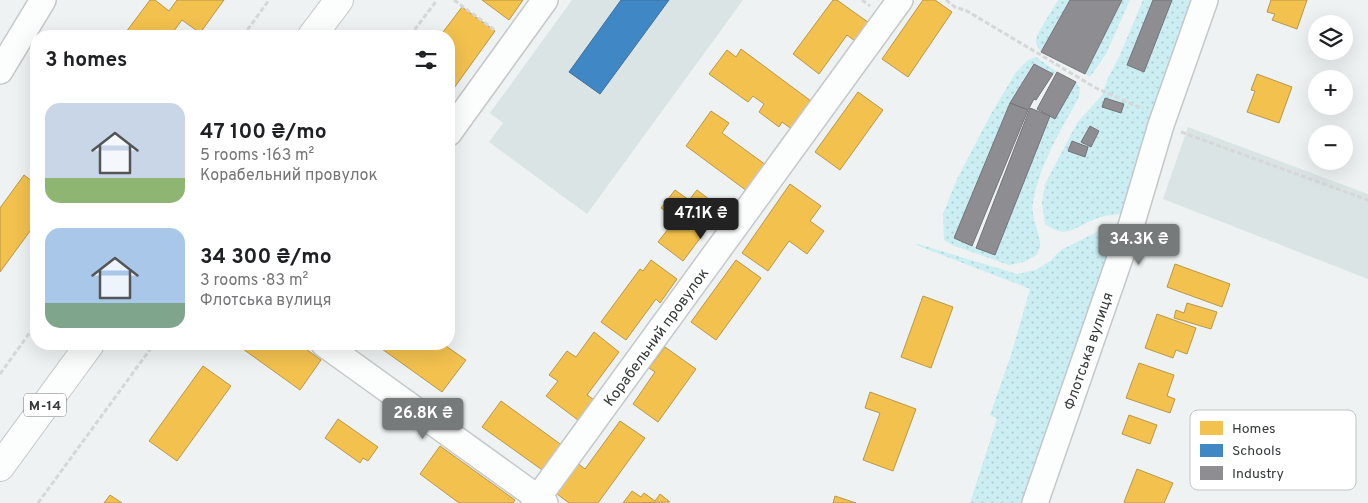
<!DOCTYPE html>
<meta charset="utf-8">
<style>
body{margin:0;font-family:Overpass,sans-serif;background:#f6f6f6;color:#202124;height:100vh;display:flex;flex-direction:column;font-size:19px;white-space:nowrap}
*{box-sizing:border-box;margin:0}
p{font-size:16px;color:#757577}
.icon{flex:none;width:28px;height:28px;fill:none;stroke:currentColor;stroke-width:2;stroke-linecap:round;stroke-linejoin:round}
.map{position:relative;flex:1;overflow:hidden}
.panel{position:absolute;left:30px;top:30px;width:425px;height:320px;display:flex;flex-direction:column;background:#fff;border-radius:20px;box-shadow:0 5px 20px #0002}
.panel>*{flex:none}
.fabs{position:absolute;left:1308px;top:15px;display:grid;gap:10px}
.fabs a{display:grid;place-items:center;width:45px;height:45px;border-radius:50%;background:#fff;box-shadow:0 5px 20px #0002;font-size:25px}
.price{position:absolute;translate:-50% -42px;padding:0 11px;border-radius:5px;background:#777a7a;color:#fff;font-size:16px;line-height:32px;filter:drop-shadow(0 1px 2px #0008)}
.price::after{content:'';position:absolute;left:50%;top:30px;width:15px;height:11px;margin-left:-8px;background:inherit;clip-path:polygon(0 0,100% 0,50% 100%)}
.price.active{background:#222;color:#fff}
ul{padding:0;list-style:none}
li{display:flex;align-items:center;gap:15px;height:125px;padding:0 15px}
li span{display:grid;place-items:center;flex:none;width:140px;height:100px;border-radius:15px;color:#555}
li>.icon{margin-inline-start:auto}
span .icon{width:60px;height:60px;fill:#fffc;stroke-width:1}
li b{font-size:21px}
h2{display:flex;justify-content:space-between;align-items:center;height:60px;padding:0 15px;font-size:21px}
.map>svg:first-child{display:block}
.built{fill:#dae4e5}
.grass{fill:url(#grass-dots)}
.homes{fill:#f2c14e;stroke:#ba9848}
.schools{fill:#3f88c5;stroke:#3d709b}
.industry{fill:#8d8d92;stroke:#737478}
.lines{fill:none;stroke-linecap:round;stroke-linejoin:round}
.minor-casing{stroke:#c5c8c8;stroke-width:28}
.highway-casing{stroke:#c5c8c8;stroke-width:30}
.path{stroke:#d6d7d7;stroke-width:3;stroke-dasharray:5 2.5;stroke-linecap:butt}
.minor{stroke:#fcfdfd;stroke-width:25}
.highway{stroke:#fcfdfd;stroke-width:28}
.labels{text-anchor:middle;stroke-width:5;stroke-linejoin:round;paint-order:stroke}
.shield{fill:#fff;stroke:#737475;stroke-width:1}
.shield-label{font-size:14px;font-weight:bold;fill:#37393a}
.street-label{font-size:15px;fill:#37393a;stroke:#fff}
.key{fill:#fff;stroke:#c3c4c4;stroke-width:1}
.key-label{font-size:14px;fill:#37393a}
</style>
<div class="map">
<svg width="1368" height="503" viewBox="0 0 1368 503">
<defs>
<pattern id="grass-dots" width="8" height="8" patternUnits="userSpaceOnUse" patternTransform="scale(1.25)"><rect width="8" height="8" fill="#cbeef3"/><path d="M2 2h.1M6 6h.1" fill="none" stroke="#afcdd1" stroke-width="1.8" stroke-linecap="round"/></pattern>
</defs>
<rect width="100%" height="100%" fill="#eef2f2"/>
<g class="built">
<polygon points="572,0 743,0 587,214 489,142 503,123 490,113"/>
<polygon points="1188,127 1368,194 1368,279 1163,199"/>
</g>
<g class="grass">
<polygon points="1058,0 1070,0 1041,52 1036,44 1037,35"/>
<polygon points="1122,0 1130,0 1106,54 1090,77 1085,74"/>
<path d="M1143 0H1197L1126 213C1116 215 1104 215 1095 219 1074 227 1068 240 1045 224L1042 203 1045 184 1077 123 1102 95 1108 78 1119 57Z"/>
<path d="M1036 57 1057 72 1053 74 1033 64 1010 103 954 238 995 255 1050 116 1076 82 1080 88 1079 97C1061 130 1039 165 1033 203 1030 216 1040 232 1040 244 1041 247 1038 252 1037 255L1024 262 1009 265 952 245 944 240 943 214 957 179 991 114 1016 72 1028 60Z"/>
<polygon points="1114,230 1116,232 1025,503 970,503 997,419 990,415 1011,355 1030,289 916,245 918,244 1017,274 1036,270 1050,261 1061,250 1099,231"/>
</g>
<g class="homes">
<polygon points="150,0 155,0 169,11 177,0 224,0 200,33 182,20 170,36 123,36"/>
<polygon points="482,0 523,0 509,20"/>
<polygon points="833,0 837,0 872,25 859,44 847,35 819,74 793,54"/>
<polygon points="923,0 935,0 952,12 908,77 882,59"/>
<polygon points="1271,0 1307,0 1297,29 1272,20 1275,14 1267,12"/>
<polygon points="462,7 495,31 449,95 449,36 440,36"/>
<polygon points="741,49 815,104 793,130 782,122 779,127 759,112 764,104 753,96 748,102 709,74 727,50 736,57"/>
<polygon points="1257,74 1292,87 1279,123 1247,112 1255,91 1251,90"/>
<polygon points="858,92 883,110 840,170 815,152"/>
<polygon points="711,111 729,123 722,133 766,165 747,191 686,146"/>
<polygon points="24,175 36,184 36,223 0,272 0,208"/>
<polygon points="790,184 821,206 810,221 824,231 807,254 789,241 768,271 742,253"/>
<polygon points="675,190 689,200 697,190 722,209 683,261 658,242 676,219 661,208"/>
<polygon points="651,260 677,279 660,303 656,299 626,340 601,322 640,269 643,271"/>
<polygon points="736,260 761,278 716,340 691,322"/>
<polygon points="1175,264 1230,284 1222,307 1167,287"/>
<polygon points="923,296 953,307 931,368 901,357"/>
<polygon points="1187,303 1217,312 1211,329 1174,318 1176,310 1184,313"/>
<polygon points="1157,314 1196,328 1187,354 1176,350 1173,358 1145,348"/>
<polygon points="594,332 619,352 587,395 593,399 578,420 546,396 558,381 549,375 567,351 576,357"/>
<polygon points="236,344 299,344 321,360 300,390"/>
<polygon points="375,344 443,344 466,360 442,392"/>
<polygon points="665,347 696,369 658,422 633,404 655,372 649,368"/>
<polygon points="1139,363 1174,375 1167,396 1175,399 1170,413 1126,398"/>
<polygon points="203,366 231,386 177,461 149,441"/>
<polygon points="870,392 916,409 893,471 863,460 880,413 865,408"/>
<polygon points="501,401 563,446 545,472 482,427"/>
<polygon points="1129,415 1157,425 1150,444 1122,434"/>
<polygon points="338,419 378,447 368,461 363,458 360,463 325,438"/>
<polygon points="620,421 645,438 598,503 569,503 553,491 575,461 585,469"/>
<polygon points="440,446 515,500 513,503 459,503 420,474"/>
<polygon points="1137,469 1173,483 1164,503 1127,503 1124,502"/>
<polygon points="632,491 641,497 644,493 655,501 660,494 670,502 623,503"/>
<polygon points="110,495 122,503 104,503"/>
<polygon points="835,496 856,503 833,503"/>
</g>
<polygon class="schools" points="621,0 669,0 600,94 569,72"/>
<g class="industry">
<polygon points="1070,0 1122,0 1085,74 1041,52"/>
<polygon points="1153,0 1172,0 1144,72 1127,65"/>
<polygon points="1034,64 1053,74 1036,100 1034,99 1028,110 1010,103"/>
<polygon points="1057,72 1076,82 1055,119 1037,109"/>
<polygon points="1105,98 1124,104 1121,113 1102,107"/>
<polygon points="1010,103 1028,110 972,246 954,238"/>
<polygon points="1030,108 1050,116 995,255 976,248"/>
<polygon points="1090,126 1099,131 1091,147 1081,142"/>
<polygon points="1072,141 1088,147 1085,157 1068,151"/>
</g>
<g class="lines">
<defs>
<g id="minor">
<polyline points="0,71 43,0"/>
<polyline points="449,133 545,0"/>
<polyline points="324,344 545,503"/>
<polyline points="534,503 900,0"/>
<polyline points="1035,503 1131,226 1161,125 1205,0"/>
</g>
<g id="highway">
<polyline points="312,36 339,0"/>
<polyline points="0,467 90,344"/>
</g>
</defs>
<use href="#minor" class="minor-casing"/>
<use href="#highway" class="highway-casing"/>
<g class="path">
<polyline points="454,0 496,31"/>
<polyline points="862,0 870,6"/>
<polyline points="946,0 955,7 967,11 1096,88 1143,109"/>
<polyline points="243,36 269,0"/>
<polyline points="410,36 437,0"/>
<polyline points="1181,132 1368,200"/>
<polyline points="0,374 36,324"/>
<polyline points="38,503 154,344"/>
</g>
<use href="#minor" class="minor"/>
<use href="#highway" class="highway"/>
</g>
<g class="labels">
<rect class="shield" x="24" y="393.5" width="42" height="23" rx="4"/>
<g class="shield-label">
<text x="45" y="410">М-14</text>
</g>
<g class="street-label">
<text transform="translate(656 337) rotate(-54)" y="5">Корабельний провулок</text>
<text transform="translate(1088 351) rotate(-71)" y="5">Флотська вулиця</text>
</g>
</g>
<rect x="1190" y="410" width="166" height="80" rx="8" class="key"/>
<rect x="1200" y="421" width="23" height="14" fill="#f2c14e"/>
<rect x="1200" y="444" width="23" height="13" fill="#3f88c5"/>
<rect x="1200" y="466" width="23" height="14" fill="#8d8d92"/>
<g class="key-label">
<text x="1232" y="433">Homes</text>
<text x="1232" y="455">Schools</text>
<text x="1232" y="478">Industry</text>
</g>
</svg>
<div class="fabs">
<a><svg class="icon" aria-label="layers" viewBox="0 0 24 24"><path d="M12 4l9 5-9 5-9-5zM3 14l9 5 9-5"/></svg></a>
<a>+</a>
<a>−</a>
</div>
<b class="price active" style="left:701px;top:240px">47.1K ₴</b>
<b class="price" style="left:1139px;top:266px">34.3K ₴</b>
<b class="price" style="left:423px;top:440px">26.8K ₴</b>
<section class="panel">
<h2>3 homes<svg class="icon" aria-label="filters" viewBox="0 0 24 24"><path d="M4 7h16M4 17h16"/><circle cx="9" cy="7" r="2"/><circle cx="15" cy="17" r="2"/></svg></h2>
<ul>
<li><span style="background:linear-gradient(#c9d6e8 75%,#8fb573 0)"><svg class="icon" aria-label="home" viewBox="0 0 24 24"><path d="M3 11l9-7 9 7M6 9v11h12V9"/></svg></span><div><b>47 100 ₴/mo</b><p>5 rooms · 163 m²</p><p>Корабельний провулок</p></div></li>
<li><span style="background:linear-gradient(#a9c7e8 75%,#7fa58c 0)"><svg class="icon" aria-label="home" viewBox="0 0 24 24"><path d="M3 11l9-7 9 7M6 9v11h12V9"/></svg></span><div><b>34 300 ₴/mo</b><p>3 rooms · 83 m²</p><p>Флотська вулиця</p></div></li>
</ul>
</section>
</div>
